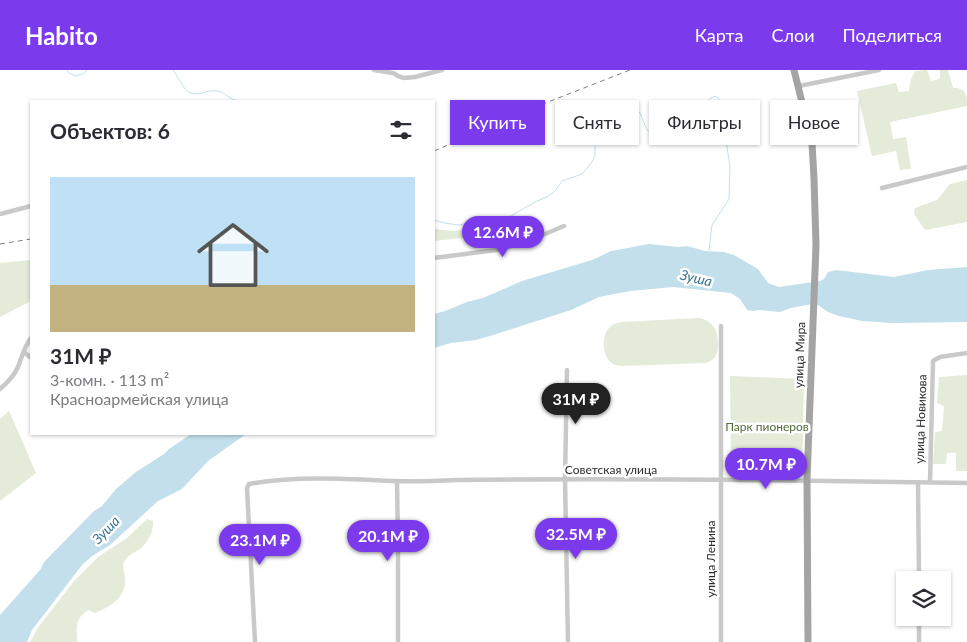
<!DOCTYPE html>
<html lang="ru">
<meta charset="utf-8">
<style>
body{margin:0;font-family:Lato,sans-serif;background:#f7f7f7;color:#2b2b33;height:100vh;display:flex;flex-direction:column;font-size:19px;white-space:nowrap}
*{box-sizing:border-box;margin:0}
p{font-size:16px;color:#7c7c81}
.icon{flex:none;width:28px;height:28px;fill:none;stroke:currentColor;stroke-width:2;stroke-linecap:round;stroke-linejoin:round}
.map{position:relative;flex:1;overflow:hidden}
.drawer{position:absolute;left:30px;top:30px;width:405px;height:335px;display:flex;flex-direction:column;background:#fff;border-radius:0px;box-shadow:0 1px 4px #0004}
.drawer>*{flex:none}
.banner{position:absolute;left:450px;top:30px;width:441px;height:45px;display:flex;gap:10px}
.controls{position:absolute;left:896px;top:501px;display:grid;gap:10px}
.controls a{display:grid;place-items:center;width:55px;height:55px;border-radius:0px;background:#fff;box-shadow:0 1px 4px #0004;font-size:25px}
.price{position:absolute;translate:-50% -42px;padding:0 11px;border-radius:18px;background:#7c3aed;color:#fff;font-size:16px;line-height:32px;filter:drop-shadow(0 1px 2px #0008)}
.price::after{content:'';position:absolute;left:50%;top:30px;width:15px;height:11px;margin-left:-8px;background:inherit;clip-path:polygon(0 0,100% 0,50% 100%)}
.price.on{background:#222;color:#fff}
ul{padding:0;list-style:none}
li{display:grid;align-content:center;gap:10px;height:265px;padding:0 20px}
li span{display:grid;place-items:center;height:155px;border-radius:0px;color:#555}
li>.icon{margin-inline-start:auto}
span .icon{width:90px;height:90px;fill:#fffc;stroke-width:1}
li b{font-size:21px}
h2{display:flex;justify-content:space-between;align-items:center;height:60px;padding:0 20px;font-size:21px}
.chip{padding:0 18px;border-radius:0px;background:#fff;box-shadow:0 1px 4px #0004;font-size:18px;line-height:45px}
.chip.on{background:#7c3aed;color:#fff}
header{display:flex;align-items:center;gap:30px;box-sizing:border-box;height:70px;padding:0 25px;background:#7c3aed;color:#fff}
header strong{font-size:24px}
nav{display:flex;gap:28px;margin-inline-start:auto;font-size:18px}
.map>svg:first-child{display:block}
.green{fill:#e4ebd8}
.water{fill:#c3dfec}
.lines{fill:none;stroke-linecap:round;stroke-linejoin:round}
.stream{stroke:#c3dfec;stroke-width:1}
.minor{stroke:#c9c9c9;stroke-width:4.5}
.primary{stroke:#a4a4a4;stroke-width:7}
.rail{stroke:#818181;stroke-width:1;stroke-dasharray:5 4;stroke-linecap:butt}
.labels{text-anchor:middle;stroke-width:5;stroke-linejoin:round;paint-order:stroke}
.street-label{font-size:12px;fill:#2c2c2c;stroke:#fff}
.park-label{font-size:12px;fill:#526938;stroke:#fff}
.water-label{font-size:14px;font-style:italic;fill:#377491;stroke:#fff}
</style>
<header>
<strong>Habito</strong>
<nav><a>Карта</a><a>Слои</a><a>Поделиться</a></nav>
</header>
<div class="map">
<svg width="967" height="572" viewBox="0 0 967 572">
<rect width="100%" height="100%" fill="#fff"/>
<g class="green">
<polygon points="927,0 931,11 940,9 940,0 948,0 953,18 958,18 964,21 967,29 967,36 890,52 893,69 906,67 911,99 900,100 896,81 872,86 857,21 896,13 899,22 909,21 910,12 915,1"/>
<polygon points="967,110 967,152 925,160 914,144 915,138 937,130 950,114"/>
<polygon points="491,157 490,165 434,171 434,159 454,161"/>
<polygon points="31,190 31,231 0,247 0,193"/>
<path d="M700 248C714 252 718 261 718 275 718 284 715 290 706 293L621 296C620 296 614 295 613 294 602 287 601 265 610 257 613 254 617 253 621 252Z"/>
<polygon points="967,305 967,401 956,401 956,383 947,383 946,394 933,394 935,362 942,361 944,336 937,333 939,307"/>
<polygon points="730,306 804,309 802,406 731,404"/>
<polygon points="9,341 36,403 0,431 0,349"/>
<path d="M147 449 153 451C154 461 148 472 141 478 136 482 129 484 125 490 121 496 125 502 125 508 127 527 110 537 95 543L89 540C74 548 77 558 77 572H30L39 556 75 510 98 487 127 468Z"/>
</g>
<g class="water">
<polygon points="649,174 678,177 687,176 705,181 724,182 734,185 758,199 768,213 779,217 820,211 824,209 828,202 836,200 894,207 928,200 967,197 967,252 892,253 862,251 839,246 828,242 818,235 812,234 791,238 780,242 758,240 753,241 747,240 740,229 731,223 673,217 630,221 599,227 571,240 490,266 476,270 451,273 434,278 434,244 445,241 467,232 483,228 522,211 592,190 611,181"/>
<polygon points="191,364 246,364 208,391 182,419 158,431 110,475 92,486 82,495 32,560 27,572 0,572 0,545 40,500 44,492 94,441 102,436 116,419 136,402 164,384 169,379"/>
</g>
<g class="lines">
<g class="stream">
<polyline points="67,0 69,3 76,6 83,4 87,0"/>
<path d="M173 0C181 10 184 28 202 23 207 22 212 20 218 21 226 23 229 30 239 31"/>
<path d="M681 55C687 46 690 49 698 45 703 38 707 28 716 26L719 29 730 96 729 129 712 155 709 181"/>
<polyline points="434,150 444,153 459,155 480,151 511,146 535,132 549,126 555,121 562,111 582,104 592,92 595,85 595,75 598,68 598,61 603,47 607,40 617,34 629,33 634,35 640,43 647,60 654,65 669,68 671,67 676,64 679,57"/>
</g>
<g class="minor">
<polyline points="374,0 393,3 398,6 404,8 415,7 442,0"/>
<polyline points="799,16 879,0"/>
<polyline points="882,118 967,97"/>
<polyline points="0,144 31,136"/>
<polyline points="434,188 496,180 526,172 564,156"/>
<polyline points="721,256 721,572"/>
<polyline points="24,282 31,288"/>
<polyline points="567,300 565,409 568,572"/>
<path d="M0 319C7 313 14 306 18 297 22 287 24 277 31 268"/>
<polyline points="397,411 398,475 398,572"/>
<polyline points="918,412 919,510"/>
<polyline points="930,412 933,291 940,287 967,283"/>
<polyline points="919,548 919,572"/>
<path d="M255 572 247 418 249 414 255 413C301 406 347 409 394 411 415 412 437 411 458 410 628 408 797 410 967 413"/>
</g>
<polyline class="primary" points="794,0 812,73 814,108 816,175 807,410 808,572"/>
<g class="rail">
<polyline points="434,81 543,34 630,0"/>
<polyline points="0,174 31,169"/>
</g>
</g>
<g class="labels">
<g class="street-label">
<text transform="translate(800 285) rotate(-88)" y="4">улица Мира</text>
<text transform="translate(921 349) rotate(-88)" y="4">улица Новикова</text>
<text x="611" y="404">Советская улица</text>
<text transform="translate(711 489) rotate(-90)" y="4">улица Ленина</text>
</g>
<g class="park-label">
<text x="767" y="361">Парк пионеров</text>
</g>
<g class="water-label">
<text transform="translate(696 208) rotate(13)" y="5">Зуша</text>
<text transform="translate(106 460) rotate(-46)" y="5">Зуша</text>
</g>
</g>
</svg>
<div class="controls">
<a><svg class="icon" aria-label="layers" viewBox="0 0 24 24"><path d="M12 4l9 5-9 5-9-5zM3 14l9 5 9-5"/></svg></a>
</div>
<b class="price" style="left:503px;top:188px">12.6M ₽</b>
<b class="price on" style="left:576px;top:355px">31M ₽</b>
<b class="price" style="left:766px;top:420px">10.7M ₽</b>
<b class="price" style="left:576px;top:490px">32.5M ₽</b>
<b class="price" style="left:388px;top:492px">20.1M ₽</b>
<b class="price" style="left:260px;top:496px">23.1M ₽</b>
<div class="banner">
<a class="chip on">Купить</a>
<a class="chip">Снять</a>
<a class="chip">Фильтры</a>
<a class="chip">Новое</a>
</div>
<section class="drawer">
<h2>Объектов: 6<svg class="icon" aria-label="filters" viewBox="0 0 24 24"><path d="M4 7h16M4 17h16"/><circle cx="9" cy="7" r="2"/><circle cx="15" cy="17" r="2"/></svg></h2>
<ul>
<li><span style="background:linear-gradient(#bfe0f5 70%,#c2b280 0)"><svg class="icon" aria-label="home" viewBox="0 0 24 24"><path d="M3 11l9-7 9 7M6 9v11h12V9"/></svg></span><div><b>31M ₽</b><p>3-комн. · 113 m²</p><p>Красноармейская улица</p></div></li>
</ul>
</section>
</div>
